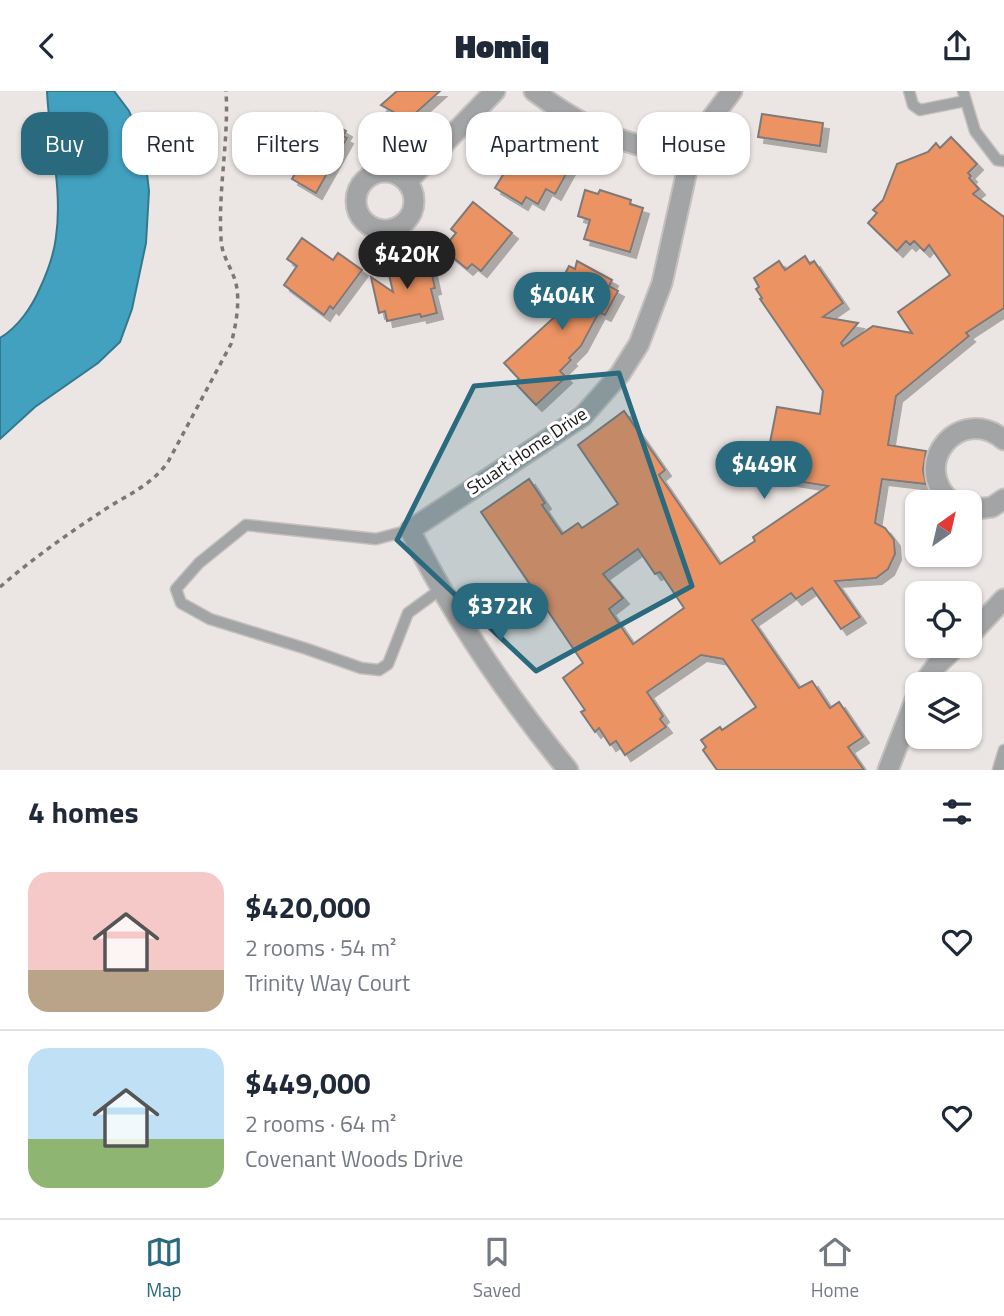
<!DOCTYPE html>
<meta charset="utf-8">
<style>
body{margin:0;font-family:"Titillium Web",sans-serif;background:#f2f2f3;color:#1f2937;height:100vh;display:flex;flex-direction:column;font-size:26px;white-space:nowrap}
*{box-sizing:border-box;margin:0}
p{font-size:23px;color:#747a83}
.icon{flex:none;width:38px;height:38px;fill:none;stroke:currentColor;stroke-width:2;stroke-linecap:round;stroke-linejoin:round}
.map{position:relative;height:679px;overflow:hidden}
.side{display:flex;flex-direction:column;background:#fff;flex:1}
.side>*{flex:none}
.guide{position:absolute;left:21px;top:21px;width:962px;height:63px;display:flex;gap:14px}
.needle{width:46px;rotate:34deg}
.tools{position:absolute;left:905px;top:399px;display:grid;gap:14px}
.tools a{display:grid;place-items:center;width:77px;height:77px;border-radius:14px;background:#fff;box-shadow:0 2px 5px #0004;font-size:35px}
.price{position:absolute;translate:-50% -60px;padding:0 16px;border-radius:24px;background:#2a6a7e;color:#fff;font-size:23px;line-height:46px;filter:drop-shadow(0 2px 4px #0008)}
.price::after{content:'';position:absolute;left:50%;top:42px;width:21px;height:16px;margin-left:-10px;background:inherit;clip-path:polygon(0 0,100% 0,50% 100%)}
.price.selected{background:#222;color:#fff}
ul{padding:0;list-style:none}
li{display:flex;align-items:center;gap:21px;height:175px;padding:0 28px}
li+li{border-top:2px solid #e0e1e3}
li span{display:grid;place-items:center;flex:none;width:196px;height:140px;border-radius:21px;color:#555}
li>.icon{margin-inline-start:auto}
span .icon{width:84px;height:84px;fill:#fffc;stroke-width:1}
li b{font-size:30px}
h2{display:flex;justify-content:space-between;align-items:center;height:84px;padding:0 28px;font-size:30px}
.chip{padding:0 24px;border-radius:21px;background:#fff;box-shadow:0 2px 5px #0004;font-size:24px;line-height:63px}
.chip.selected{background:#2a6a7e;color:#fff}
header{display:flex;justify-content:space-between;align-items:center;height:91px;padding:0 28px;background:#fff;font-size:32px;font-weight:800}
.tab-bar{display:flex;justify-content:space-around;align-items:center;height:98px;border-top:2px solid #e0e1e3;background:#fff;font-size:19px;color:#747a83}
.tab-bar a{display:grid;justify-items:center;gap:4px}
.tab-bar .selected{color:#2a6a7e}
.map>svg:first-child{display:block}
.water{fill:#41a1bf;stroke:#35778c;stroke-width:2}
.building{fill:#eb9363;stroke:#7f7a78;stroke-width:2;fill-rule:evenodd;filter:url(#shadow)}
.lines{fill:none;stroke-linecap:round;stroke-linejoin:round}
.lane-casing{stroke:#c5c0be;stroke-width:13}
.street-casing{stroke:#c5c0be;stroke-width:23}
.path{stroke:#7a7775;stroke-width:3.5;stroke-dasharray:5 5;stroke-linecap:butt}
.lane{stroke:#a2a4a5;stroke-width:10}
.street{stroke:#a2a4a5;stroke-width:19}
.marked{fill:#2a6a7e;fill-opacity:0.2;stroke:#2a6a7e;stroke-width:5;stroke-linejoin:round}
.labels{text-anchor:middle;stroke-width:6;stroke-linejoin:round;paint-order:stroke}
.street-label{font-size:18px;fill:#181615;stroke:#fff}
</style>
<header><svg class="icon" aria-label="back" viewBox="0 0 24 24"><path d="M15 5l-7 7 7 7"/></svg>Homiq<svg class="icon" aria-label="share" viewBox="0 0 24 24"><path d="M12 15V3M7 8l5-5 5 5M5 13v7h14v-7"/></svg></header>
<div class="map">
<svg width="1004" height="679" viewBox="0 0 1004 679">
<defs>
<filter id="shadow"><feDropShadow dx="6" dy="6" stdDeviation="0" flood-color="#0004"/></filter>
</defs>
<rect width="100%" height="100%" fill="#ebe5e3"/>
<path class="water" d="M47 0H114L129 20 144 56 149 100 146 152 132 218 120 251 98 272 35 316 0 348V247C18 236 32 216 40 197 47 182 54 163 56 146 63 98 49 48 47 0Z"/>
<g class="building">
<polygon points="397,0 440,0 408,29 381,14"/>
<polygon points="316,22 346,40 343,45 347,47 316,102 292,88 300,74 286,66 292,56 284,51 293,36 296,38 304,24 312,29"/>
<polygon points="762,23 823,32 820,55 758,46"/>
<polygon points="525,45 546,57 543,61 570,76 555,103 546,98 538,113 526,106 522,113 495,97 504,82 497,78 512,51 519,55"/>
<path d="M951 46 977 73 968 82 971 85 969 87 979 98 973 103 1004 126V217L966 242 969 245 896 305 888 354 926 360 923 379 926 393 882 388 875 432 885 437 894 449 895 463 888 478 876 487 835 490 860 526 841 538 812 497 796 508 791 502 752 529 799 597 812 590 830 617 839 611 863 646 848 656 864 679H717L703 659 706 656 701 649 720 636 722 639 756 616 723 568 701 564 647 601 663 625 660 628 666 636 625 664 616 650 610 654 599 637 595 641 581 621 585 619 563 587 583 572 481 421 529 388 545 412 542 414 562 443 578 432 582 437 618 413 578 354 624 320 665 379 659 384 720 473 755 450 753 446 828 395 766 385 768 372H766L777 316 820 323 823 300 760 208 762 207 756 198 759 196 754 187 779 170 785 179 805 165 810 173 814 170 843 212 823 226 858 232 841 252 843 255 873 235 912 242 898 221 950 184 929 154 924 160 914 150 910 154 906 150 897 160 868 132 877 122 873 119 883 109 897 73 928 61 936 52 940 57ZM638 458 655 483 660 481 684 517 633 553 609 518 623 507 603 483Z"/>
<polygon points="585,99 598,103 600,99 631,109 630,113 643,117 630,161 584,148 590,129 578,125"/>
<polygon points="473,111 512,142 481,180 472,173 467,178 443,158 456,142 451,138"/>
<polygon points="302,147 333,169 338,162 362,179 333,218 330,215 324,224 284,194 297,175 287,168"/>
<polygon points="428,166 435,197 431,198 437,222 421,226 420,223 387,230 385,220 379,222 371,186 393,201 387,175"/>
<polygon points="577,170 612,189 609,195 618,200 605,224 599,221 581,255 569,267 571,269 560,280 566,286 536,314 515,292 519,288 504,272 560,221 553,217 558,207 554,204 569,175 575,178"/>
</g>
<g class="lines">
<defs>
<g id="lane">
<polyline points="909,0 913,14 920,19 965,10"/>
<polyline points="963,0 975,40 997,69 1004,70"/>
<polyline points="410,439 376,448 246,434 199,472 176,498 181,512 210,528 307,558 361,577 379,579 388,573 408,522 441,498"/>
<polyline points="998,679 1004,659"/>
</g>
<g id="street">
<path d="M534 0C585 39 628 55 690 66"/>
<circle cx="385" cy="110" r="29"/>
<polyline points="407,91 495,0"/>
<path d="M952 411C908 374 960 312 1004 349"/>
<polyline points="970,419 992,416 1004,408"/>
<polyline points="970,544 1004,508"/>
<polyline points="923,593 936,575 957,555"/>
<path d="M568 679C508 606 452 524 410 439L583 325 620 283 639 253 662 192 690 66 711 28 732 0"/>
<polyline points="888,679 917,604"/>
</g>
</defs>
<use href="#lane" class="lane-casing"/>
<use href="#street" class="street-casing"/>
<path class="path" d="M0 496C32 468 69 442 104 419 127 404 152 394 168 371L231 253C236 234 241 208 235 189 230 174 221 163 221 147 218 98 229 49 226 0"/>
<use href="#lane" class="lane"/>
<use href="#street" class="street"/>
</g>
<path class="marked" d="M619 282 692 495 536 580 397 449 474 295Z"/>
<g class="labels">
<g class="street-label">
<text transform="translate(527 360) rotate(-34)" y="6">Stuart Home Drive</text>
</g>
</g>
</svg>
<div class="tools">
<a><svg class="needle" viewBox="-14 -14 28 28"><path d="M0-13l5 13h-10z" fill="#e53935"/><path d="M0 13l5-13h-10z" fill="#747a83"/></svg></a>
<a><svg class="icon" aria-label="locate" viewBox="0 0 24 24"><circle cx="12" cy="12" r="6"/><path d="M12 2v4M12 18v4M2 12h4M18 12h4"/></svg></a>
<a><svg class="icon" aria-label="layers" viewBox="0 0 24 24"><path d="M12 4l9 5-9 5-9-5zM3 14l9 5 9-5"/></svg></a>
</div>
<b class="price selected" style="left:407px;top:200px">$420K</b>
<b class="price" style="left:562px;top:241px">$404K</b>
<b class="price" style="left:764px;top:410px">$449K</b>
<b class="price" style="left:500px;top:552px">$372K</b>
<div class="guide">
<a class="chip selected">Buy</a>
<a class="chip">Rent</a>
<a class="chip">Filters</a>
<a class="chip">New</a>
<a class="chip">Apartment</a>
<a class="chip">House</a>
</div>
</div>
<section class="side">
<h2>4 homes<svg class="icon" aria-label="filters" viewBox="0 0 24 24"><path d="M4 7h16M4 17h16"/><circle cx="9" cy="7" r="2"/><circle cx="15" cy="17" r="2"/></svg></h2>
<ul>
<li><span style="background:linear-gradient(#f6c9c9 70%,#b9a48a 0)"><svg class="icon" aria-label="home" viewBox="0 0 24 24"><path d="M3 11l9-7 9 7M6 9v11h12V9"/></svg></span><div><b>$420,000</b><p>2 rooms · 54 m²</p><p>Trinity Way Court</p></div><svg class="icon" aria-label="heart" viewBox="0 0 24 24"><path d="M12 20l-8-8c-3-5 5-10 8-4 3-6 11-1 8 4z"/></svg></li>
<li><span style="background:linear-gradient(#bfe0f5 65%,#8fb573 0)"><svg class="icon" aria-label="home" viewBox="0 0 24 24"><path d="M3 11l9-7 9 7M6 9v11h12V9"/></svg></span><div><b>$449,000</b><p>2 rooms · 64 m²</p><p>Covenant Woods Drive</p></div><svg class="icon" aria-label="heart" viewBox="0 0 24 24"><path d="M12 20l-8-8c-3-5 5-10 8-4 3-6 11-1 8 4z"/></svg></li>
</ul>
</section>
<nav class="tab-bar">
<a class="selected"><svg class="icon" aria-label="map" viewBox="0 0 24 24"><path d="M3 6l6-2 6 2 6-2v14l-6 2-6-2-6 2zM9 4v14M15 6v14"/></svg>Map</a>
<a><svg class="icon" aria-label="saved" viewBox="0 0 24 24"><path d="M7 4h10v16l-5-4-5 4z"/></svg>Saved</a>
<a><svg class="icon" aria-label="home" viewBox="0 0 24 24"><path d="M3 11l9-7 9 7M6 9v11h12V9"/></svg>Home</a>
</nav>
